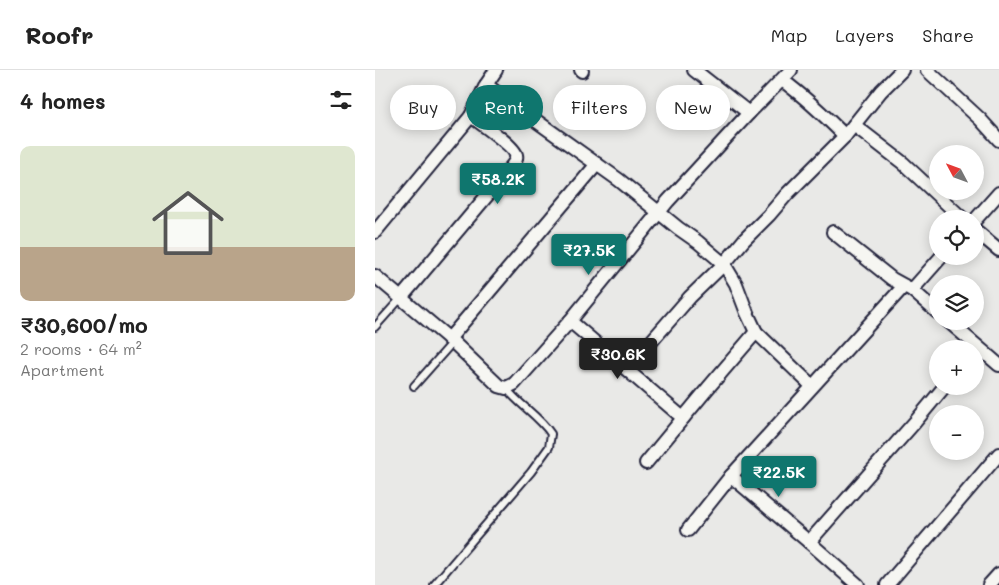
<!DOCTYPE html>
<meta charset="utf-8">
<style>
body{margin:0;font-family:Mali,sans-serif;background:#f2f2f2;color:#222;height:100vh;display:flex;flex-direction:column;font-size:19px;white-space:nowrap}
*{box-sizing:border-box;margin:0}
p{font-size:16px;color:#767676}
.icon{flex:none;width:28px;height:28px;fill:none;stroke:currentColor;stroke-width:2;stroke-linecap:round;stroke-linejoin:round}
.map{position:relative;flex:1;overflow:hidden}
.side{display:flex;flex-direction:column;background:#fff;width:375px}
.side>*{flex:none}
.guide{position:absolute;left:15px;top:15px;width:475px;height:45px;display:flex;gap:10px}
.needle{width:32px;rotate:311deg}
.buttons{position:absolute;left:554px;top:75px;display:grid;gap:10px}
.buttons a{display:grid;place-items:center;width:55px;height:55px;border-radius:50%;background:#fff;box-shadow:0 2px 12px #0003;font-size:25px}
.price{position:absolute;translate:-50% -42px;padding:0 11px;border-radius:5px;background:#0f766e;color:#fff;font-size:16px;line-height:32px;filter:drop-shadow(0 1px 2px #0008)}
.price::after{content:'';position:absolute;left:50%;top:30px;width:15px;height:11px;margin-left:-8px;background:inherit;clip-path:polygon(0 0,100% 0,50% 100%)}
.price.selected{background:#222;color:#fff}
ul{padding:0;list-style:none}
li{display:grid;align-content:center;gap:10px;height:265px;padding:0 20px}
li+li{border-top:1px solid #e0e0e0}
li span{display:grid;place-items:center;height:155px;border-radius:10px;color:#555}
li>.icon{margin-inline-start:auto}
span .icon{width:90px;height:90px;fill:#fffc;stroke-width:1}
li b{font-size:21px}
h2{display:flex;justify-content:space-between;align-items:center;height:60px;padding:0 20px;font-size:21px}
.chip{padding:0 18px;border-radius:22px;background:#fff;box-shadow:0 2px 12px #0003;font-size:18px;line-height:45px}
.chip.selected{background:#0f766e;color:#fff}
header{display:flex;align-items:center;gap:30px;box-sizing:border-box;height:70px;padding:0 25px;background:#fff;border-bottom:1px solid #e0e0e0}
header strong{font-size:24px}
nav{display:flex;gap:28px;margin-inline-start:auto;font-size:18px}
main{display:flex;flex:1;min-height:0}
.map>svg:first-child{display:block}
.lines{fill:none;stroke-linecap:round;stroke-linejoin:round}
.service-casing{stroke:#22223b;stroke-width:10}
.minor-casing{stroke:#22223b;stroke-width:16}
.service{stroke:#f6f6f2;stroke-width:6}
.minor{stroke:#f6f6f2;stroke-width:12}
</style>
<header>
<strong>Roofr</strong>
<nav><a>Map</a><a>Layers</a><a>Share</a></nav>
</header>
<main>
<section class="side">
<h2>4 homes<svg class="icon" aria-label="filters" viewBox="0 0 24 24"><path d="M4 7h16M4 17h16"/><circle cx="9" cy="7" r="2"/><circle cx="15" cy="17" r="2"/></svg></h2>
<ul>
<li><span style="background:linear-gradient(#dfe7d0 65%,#b9a48a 0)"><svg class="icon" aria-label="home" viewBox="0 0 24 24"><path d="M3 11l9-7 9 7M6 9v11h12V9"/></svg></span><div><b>₹30,600/mo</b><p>2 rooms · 64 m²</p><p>Apartment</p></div></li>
</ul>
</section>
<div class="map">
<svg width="624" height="515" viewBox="0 0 624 515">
<rect width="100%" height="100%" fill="#e9e9e7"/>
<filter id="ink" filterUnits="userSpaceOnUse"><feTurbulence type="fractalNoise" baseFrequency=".02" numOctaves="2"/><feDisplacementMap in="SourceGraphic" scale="10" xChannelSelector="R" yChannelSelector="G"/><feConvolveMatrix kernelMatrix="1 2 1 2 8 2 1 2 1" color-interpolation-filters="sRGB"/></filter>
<g filter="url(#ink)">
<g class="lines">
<defs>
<g id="service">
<polyline points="0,257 26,228"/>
<polyline points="39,316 78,272"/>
<path d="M59 515 156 402 174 377 176 364C164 346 144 335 131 318"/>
</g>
<g id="minor">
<polyline points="206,0 207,1"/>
<polyline points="319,0 374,43"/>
<polyline points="552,0 605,49 624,70"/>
<path d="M407 10C430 27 450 46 470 66"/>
<polyline points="111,15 244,110 303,158 323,172 349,194 361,214 372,243 381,262 437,316"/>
<polyline points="479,55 528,93 588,149"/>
<polyline points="600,150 624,123"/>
<polyline points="600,160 624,180"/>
<polyline points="0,162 96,46 111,15 121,0"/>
<polyline points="458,162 517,209 537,220 562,242"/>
<polyline points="0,206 78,272 124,316 131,318 139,314 195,251 293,131 374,43 416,0"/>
<polyline points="537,220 567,186"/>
<path d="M26 228 137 96C140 92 142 89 141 85 139 76 105 53 96 46"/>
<polyline points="195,251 308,348"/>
<polyline points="573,251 624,295"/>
<polyline points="74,269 222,94"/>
<polyline points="268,281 315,227 349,194 369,170 394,145 412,124 470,66 506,21 527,0"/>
<polyline points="271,393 333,318 381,262"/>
<polyline points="356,406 434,472 483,515"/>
<polyline points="313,460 356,406 529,216"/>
<polyline points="434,472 540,352 570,316"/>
<polyline points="512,515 624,384"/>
<polyline points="614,515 624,504"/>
</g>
</defs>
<use href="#service" class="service-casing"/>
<use href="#minor" class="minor-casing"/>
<use href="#service" class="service"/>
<use href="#minor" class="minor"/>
</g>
</g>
</svg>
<div class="buttons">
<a><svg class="needle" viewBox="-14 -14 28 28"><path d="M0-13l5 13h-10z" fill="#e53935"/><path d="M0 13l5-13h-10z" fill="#767676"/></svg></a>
<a><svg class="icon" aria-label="locate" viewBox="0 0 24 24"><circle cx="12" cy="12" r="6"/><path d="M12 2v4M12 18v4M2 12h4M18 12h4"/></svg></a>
<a><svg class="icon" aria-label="layers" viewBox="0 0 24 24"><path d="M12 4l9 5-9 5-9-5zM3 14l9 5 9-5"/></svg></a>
<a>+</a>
<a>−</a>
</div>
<b class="price" style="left:123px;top:135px">₹58.2K</b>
<b class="price" style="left:214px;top:206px">₹27.5K</b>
<b class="price selected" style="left:243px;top:310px">₹30.6K</b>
<b class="price" style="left:404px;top:428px">₹22.5K</b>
<div class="guide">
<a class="chip">Buy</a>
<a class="chip selected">Rent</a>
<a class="chip">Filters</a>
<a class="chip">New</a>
</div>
</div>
</main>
